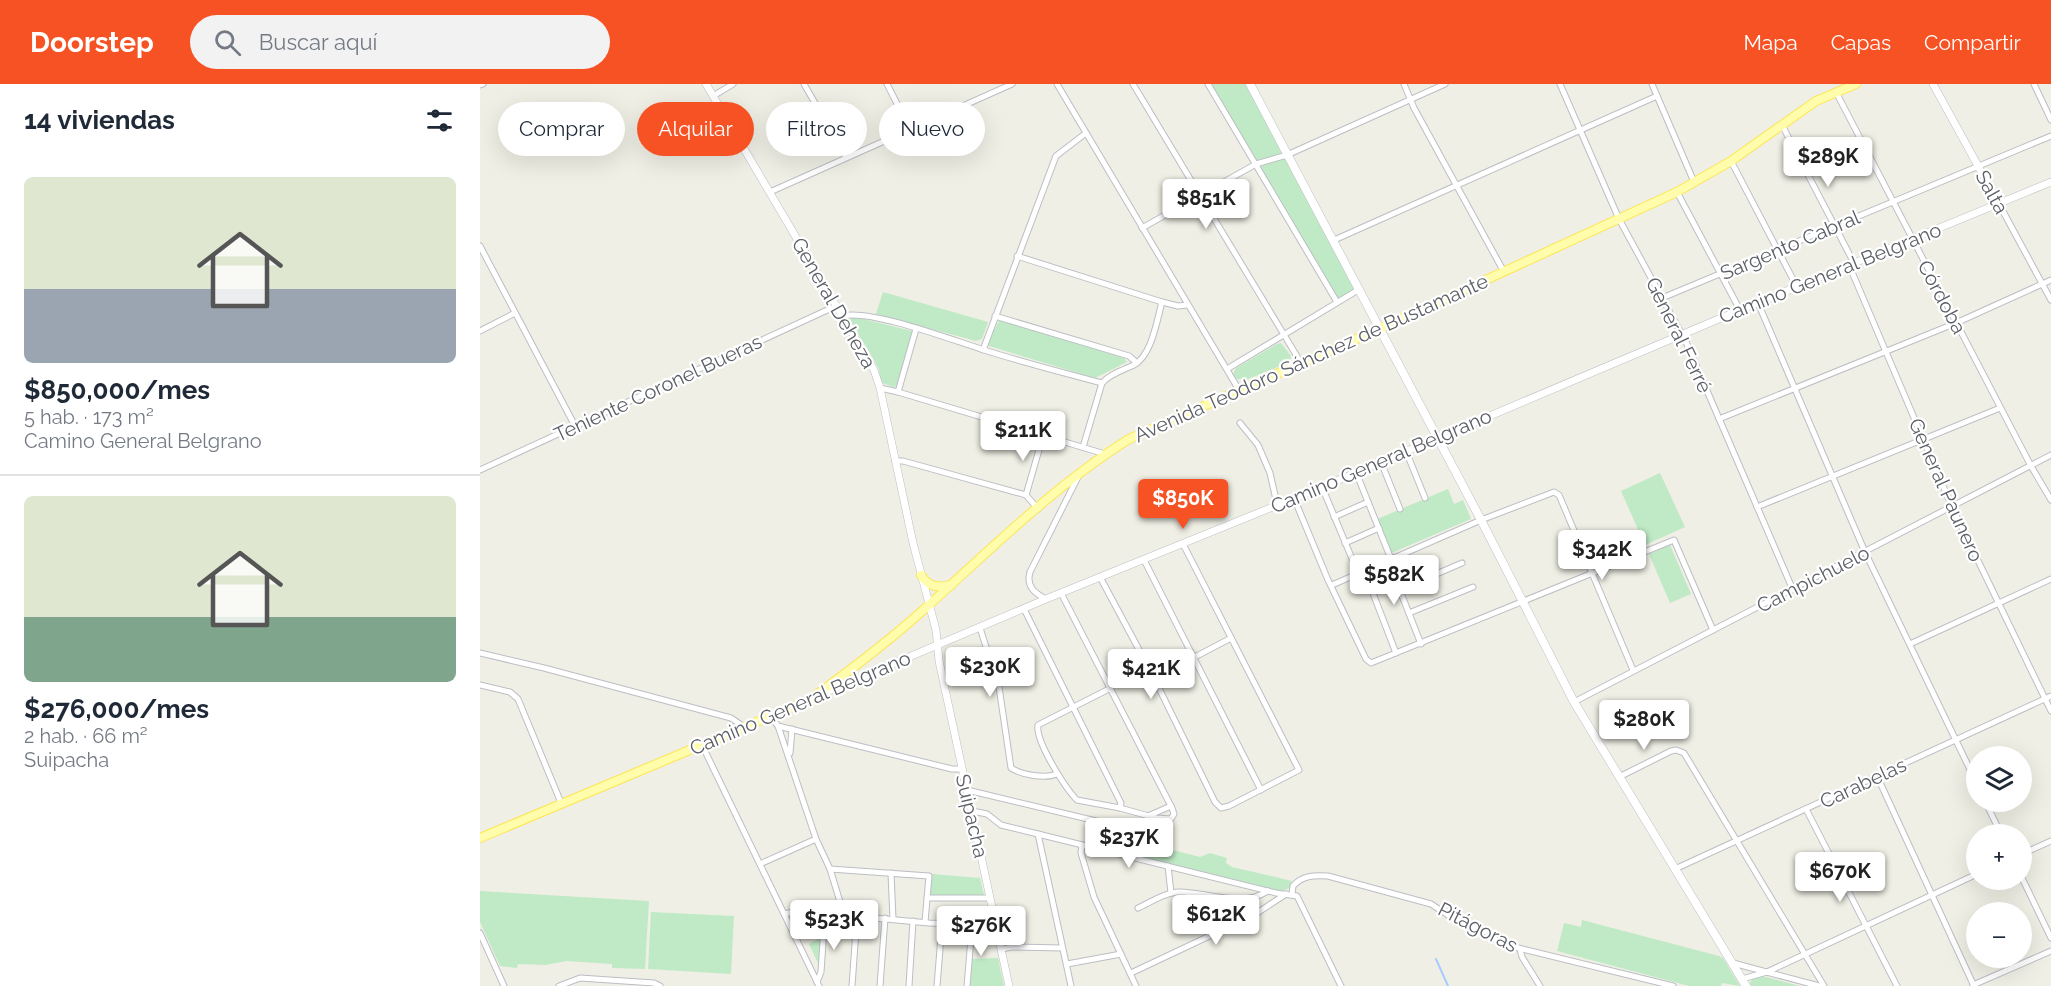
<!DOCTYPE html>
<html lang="es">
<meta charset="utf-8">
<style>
body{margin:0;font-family:Raleway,sans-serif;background:#f2f2f3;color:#1f2937;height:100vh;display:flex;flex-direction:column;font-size:22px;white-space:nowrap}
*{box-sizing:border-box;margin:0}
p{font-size:20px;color:#747a83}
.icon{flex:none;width:33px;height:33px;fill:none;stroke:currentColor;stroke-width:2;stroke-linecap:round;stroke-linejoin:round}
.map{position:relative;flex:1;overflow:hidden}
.drawer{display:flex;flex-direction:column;background:#fff;width:480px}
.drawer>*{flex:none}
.top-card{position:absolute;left:18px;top:18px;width:570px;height:54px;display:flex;gap:12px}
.tools{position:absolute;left:1486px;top:662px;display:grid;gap:12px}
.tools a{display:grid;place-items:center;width:66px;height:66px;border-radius:50%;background:#fff;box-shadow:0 6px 24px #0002;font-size:30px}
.price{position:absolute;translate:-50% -51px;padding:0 14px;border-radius:6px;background:#fff;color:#222;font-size:20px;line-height:39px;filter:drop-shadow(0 2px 3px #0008)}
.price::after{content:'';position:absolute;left:50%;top:36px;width:18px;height:14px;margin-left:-9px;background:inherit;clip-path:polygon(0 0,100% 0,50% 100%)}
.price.current{background:#f75224;color:#fff}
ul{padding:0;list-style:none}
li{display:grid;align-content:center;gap:12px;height:318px;padding:0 24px}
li+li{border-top:2px solid #e0e1e3}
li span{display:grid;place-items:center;height:186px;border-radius:9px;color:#555}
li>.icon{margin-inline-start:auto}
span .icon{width:108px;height:108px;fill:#fffc;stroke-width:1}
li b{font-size:26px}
h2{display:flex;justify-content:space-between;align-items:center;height:72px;padding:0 24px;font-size:26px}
.chip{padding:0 21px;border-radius:27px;background:#fff;box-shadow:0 6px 24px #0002;font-size:21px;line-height:54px}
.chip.current{background:#f75224;color:#fff}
header{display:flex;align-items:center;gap:36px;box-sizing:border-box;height:84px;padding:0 30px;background:#f75224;color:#fff}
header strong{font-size:28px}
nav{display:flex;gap:33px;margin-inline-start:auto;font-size:21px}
.search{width:420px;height:54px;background:#f2f2f3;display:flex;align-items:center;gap:15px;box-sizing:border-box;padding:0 21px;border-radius:33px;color:#747a83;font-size:22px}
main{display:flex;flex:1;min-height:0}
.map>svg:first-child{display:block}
.green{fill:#bfeac5}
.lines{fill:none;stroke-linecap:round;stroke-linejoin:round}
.stream{stroke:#a6ccff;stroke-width:2}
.minor-casing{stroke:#bcbec5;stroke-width:7}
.tertiary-casing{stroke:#bcbec5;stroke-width:8}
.secondary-casing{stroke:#bfc1c9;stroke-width:9}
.primary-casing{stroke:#fde551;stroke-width:10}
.minor{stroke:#fff;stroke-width:5}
.tertiary{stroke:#fff;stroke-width:7}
.secondary{stroke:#fff;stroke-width:8}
.primary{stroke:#fffdab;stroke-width:8}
.labels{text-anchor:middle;stroke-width:4.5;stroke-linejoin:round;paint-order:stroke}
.street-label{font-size:20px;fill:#5c6067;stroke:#fff}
</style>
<header>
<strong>Doorstep</strong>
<div class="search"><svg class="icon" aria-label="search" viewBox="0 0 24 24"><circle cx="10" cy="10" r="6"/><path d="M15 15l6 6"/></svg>Buscar aquí</div>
<nav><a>Mapa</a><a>Capas</a><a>Compartir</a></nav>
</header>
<main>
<section class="drawer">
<h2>14 viviendas<svg class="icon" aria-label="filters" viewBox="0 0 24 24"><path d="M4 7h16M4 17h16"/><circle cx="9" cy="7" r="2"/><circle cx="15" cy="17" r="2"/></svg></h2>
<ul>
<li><span style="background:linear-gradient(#dfe7d0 60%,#9aa5b1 0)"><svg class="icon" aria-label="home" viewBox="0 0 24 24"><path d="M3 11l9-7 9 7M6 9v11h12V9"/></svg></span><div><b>$850,000/mes</b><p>5 hab. · 173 m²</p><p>Camino General Belgrano</p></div></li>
<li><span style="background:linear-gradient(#dfe7d0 65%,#7fa58c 0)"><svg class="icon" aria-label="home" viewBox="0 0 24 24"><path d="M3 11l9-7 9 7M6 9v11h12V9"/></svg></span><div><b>$276,000/mes</b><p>2 hab. · 66 m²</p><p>Suipacha</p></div></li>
</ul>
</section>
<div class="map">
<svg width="1571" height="902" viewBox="0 0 1571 902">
<rect width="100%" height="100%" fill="#f0efe5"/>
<g class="green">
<polygon points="728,0 770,0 878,206 857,218"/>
<polygon points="403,208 508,238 502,255 496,257 396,230"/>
<polygon points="375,233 432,247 433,249 417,302 413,303 400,298 399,285 370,236 371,234"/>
<polygon points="521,236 644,274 647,278 615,294 509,262 507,258 519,237"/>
<polygon points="801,259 811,272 810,278 766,296 757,295 753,290 756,284 797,260"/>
<polygon points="1180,389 1205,443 1165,461 1141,407"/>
<polygon points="968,405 974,420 983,416 991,435 909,470 895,436"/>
<polygon points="1190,461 1211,510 1190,519 1169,470"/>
<polygon points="640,747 662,752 661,758 720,773 730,769 747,774 746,779 752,783 812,797 810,804 801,807 635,766"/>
<polygon points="452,790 500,794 504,811 450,811"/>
<polygon points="0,807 169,817 165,885 132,884 132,880 86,877 66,881 38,880 37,884 20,882 0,838"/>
<polygon points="171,828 254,832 251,890 168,885"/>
<polygon points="319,829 343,831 339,881 329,860 338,855 327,836 319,840 314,831"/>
<polygon points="1102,836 1239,872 1243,874 1260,902 1242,899 1241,902 1209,902 1077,867 1084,839 1101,843"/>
<polygon points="518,874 524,902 489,902 492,875"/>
<polygon points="1277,892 1282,892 1320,902 1271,902 1270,898"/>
</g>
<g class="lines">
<polyline class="stream" points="956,875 968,902"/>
<defs>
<g id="minor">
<polyline points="324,0 366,73"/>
<polyline points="407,0 430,45"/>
<polyline points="577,0 759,306"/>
<polyline points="653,0 821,279"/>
<polyline points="728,0 857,218"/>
<polyline points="924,0 934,24 1024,188"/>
<polyline points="1080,0 1139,135 1206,258 1313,506"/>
<polyline points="1172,0 1214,98"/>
<polyline points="1554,0 1571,36"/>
<polyline points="0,1 3,0"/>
<polyline points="1356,8 1551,382 1571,416"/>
<polyline points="233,12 253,0"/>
<polyline points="1302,41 1374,179"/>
<polyline points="1251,77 1317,203"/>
<polyline points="290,108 532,0"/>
<polyline points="1197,108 1260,226"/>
<polyline points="1519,120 1571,216"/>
<polyline points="662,144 776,80 807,71 965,0"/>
<polyline points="852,157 1177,12"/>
<polyline points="0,162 95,342"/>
<polyline points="537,172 682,218 698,222 707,221"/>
<polyline points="1369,181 1472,423 1571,627"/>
<polyline points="1182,214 1571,52"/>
<polyline points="1278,219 1385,468 1497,700"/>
<path d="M363 232C390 225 472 256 501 265 541 278 581 288 622 299"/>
<polyline points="515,232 649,272 657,279"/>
<polyline points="0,247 35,229"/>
<polyline points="503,266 576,72 606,49"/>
<polyline points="747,285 878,206"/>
<polyline points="400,304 418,308 625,370"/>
<polyline points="418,308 436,245"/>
<polyline points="1239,335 1476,239 1571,196"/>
<polyline points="760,339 778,361 790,389 797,420"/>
<path d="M603 363 622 299C630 290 643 286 654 281 672 271 677 236 682 218"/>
<polyline points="926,367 945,414"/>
<polyline points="415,377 423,377 546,411 558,425"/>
<polyline points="901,378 920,425"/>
<polyline points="0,386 356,222"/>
<polyline points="876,388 911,475"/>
<polyline points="842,403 878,489"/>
<polyline points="546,411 563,352"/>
<polyline points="814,414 848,496 886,575 891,579 1194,456 1233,546"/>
<polyline points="1277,423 1520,324"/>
<polyline points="854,433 888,418"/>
<polyline points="865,459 899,444"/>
<polyline points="664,476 781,706"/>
<polyline points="908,476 941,560"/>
<polyline points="884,486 916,569"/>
<polyline points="620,493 671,588 735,718 741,724 749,722 819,686 703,460"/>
<polyline points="852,501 1001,436 1074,408 1079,411 1153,586"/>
<polyline points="919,506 982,479"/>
<path d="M581 509 692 724 694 730 691 735 676 734 640 724 597 716C586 705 555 657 558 641L631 604"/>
<path d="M566 515C554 509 546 502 550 488L598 393"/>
<polyline points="544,525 641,719 640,724"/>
<polyline points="929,529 993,503"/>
<path d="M500 544 519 603 531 684C542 691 565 695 577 690"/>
<polyline points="1430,560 1571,495"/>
<polyline points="0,569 64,584 251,634 264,643"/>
<polyline points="713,574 751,554"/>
<polyline points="671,588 710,568"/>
<polyline points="0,601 30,608 38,615 82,721"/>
<polyline points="1094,618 1571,371"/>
<polyline points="291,633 298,642 472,685 481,685"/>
<polyline points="298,642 336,755 350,785 364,831"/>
<polyline points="222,661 339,902"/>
<polyline points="310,669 312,645"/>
<polyline points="1397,692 1494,902"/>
<polyline points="1139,693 1191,667 1196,666 1204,669 1344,902"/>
<polyline points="487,706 637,742 631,768"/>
<polyline points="1505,717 1521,750"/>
<polyline points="1326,725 1417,902"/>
<polyline points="492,727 507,730 521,741 558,750 796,809 817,812 861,902"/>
<polyline points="668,732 691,722"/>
<polyline points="558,750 591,902"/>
<polyline points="602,761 601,769 614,813 656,902"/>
<polyline points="1542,770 1571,757"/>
<polyline points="280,780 336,755"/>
<polyline points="688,782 691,809"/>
<polyline points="350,785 449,792 445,838"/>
<polyline points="1195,785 1571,612"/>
<polyline points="411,789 413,835"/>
<polyline points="1542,794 1571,854"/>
<path d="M812 810 813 802C823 791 835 791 848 792L951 820 974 835 1006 848 1022 860 1193 902"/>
<polyline points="447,814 510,814"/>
<path d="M658 824C669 819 684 809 697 808 727 807 760 825 788 807"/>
<polyline points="304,830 318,827 449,839 516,842"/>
<polyline points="0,849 24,902"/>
<polyline points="521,865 532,863 582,864"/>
<polyline points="1040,865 1042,873 1060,902"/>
<polyline points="1253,879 1339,902"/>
<polyline points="587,880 641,870"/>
<polyline points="651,889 774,831 806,810"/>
<polyline points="1262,895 1287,888 1497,790"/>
<polyline points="337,898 341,888 345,829"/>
<polyline points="1493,901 1571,867"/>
<polyline points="79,902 100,894 174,899 180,902"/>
<polyline points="372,902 377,832"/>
<polyline points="400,902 405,834"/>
<polyline points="429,902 433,837"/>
<polyline points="457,902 462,840"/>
<polyline points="487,902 492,842"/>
</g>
<g id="tertiary">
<polyline points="226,0 394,286 400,304 433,459 456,546 459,577 529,902"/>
<polyline points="1453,0 1519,120"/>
<polyline points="339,611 566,515 842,403 1260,226 1571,98"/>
</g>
<polyline id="secondary" points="770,0 1000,434 1094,618 1266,902"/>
<g id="primary">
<path d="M441 491C448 503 458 504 471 501"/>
<path d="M0 754 329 616C371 586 413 554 451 519 514 462 577 400 649 355L899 245 1197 108 1251 77 1336 17 1376 0"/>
</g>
</defs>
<use href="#minor" class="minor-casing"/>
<use href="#tertiary" class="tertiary-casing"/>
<use href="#secondary" class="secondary-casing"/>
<use href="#primary" class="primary-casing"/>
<use href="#minor" class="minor"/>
<use href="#tertiary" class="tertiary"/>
<use href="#secondary" class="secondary"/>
<use href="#primary" class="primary"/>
</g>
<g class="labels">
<g class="street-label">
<text transform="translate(1512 108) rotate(61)" y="7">Salta</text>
<text transform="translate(1310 161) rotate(-23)" y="7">Sargento Cabral</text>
<text transform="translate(1350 189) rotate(-22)" y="7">Camino General Belgrano</text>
<text transform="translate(1462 213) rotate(62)" y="7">Córdoba</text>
<text transform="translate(354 219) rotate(60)" y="7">General Deheza</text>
<text transform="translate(1199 251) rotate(64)" y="7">General Ferré</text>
<text transform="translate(831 274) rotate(-24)" y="7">Avenida Teodoro Sánchez de Bustamante</text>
<text transform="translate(178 304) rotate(-25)" y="7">Teniente Coronel Bueras</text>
<text transform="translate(901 377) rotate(-23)" y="7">Camino General Belgrano</text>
<text transform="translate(1466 406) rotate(66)" y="7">General Paunero</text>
<text transform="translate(1333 495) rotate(-27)" y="7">Campichuelo</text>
<text transform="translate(320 619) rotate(-23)" y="7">Camino General Belgrano</text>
<text transform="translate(1383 699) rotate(-25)" y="7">Carabelas</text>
<text transform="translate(492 732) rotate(77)" y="7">Suipacha</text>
<text transform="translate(998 843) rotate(27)" y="7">Pitágoras</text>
</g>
</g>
</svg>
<div class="tools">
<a><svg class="icon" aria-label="layers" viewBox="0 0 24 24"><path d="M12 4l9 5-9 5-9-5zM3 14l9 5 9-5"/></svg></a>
<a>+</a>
<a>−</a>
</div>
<b class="price" style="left:1348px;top:104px">$289K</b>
<b class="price" style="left:726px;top:146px">$851K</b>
<b class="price" style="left:543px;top:378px">$211K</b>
<b class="price current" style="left:703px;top:446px">$850K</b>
<b class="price" style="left:1122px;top:497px">$342K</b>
<b class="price" style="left:914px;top:522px">$582K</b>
<b class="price" style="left:510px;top:614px">$230K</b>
<b class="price" style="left:671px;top:616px">$421K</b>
<b class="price" style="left:1164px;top:667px">$280K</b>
<b class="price" style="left:649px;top:785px">$237K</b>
<b class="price" style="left:1360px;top:819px">$670K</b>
<b class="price" style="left:736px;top:862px">$612K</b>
<b class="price" style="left:354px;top:867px">$523K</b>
<b class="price" style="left:501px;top:873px">$276K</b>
<div class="top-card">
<a class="chip">Comprar</a>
<a class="chip current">Alquilar</a>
<a class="chip">Filtros</a>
<a class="chip">Nuevo</a>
</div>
</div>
</main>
